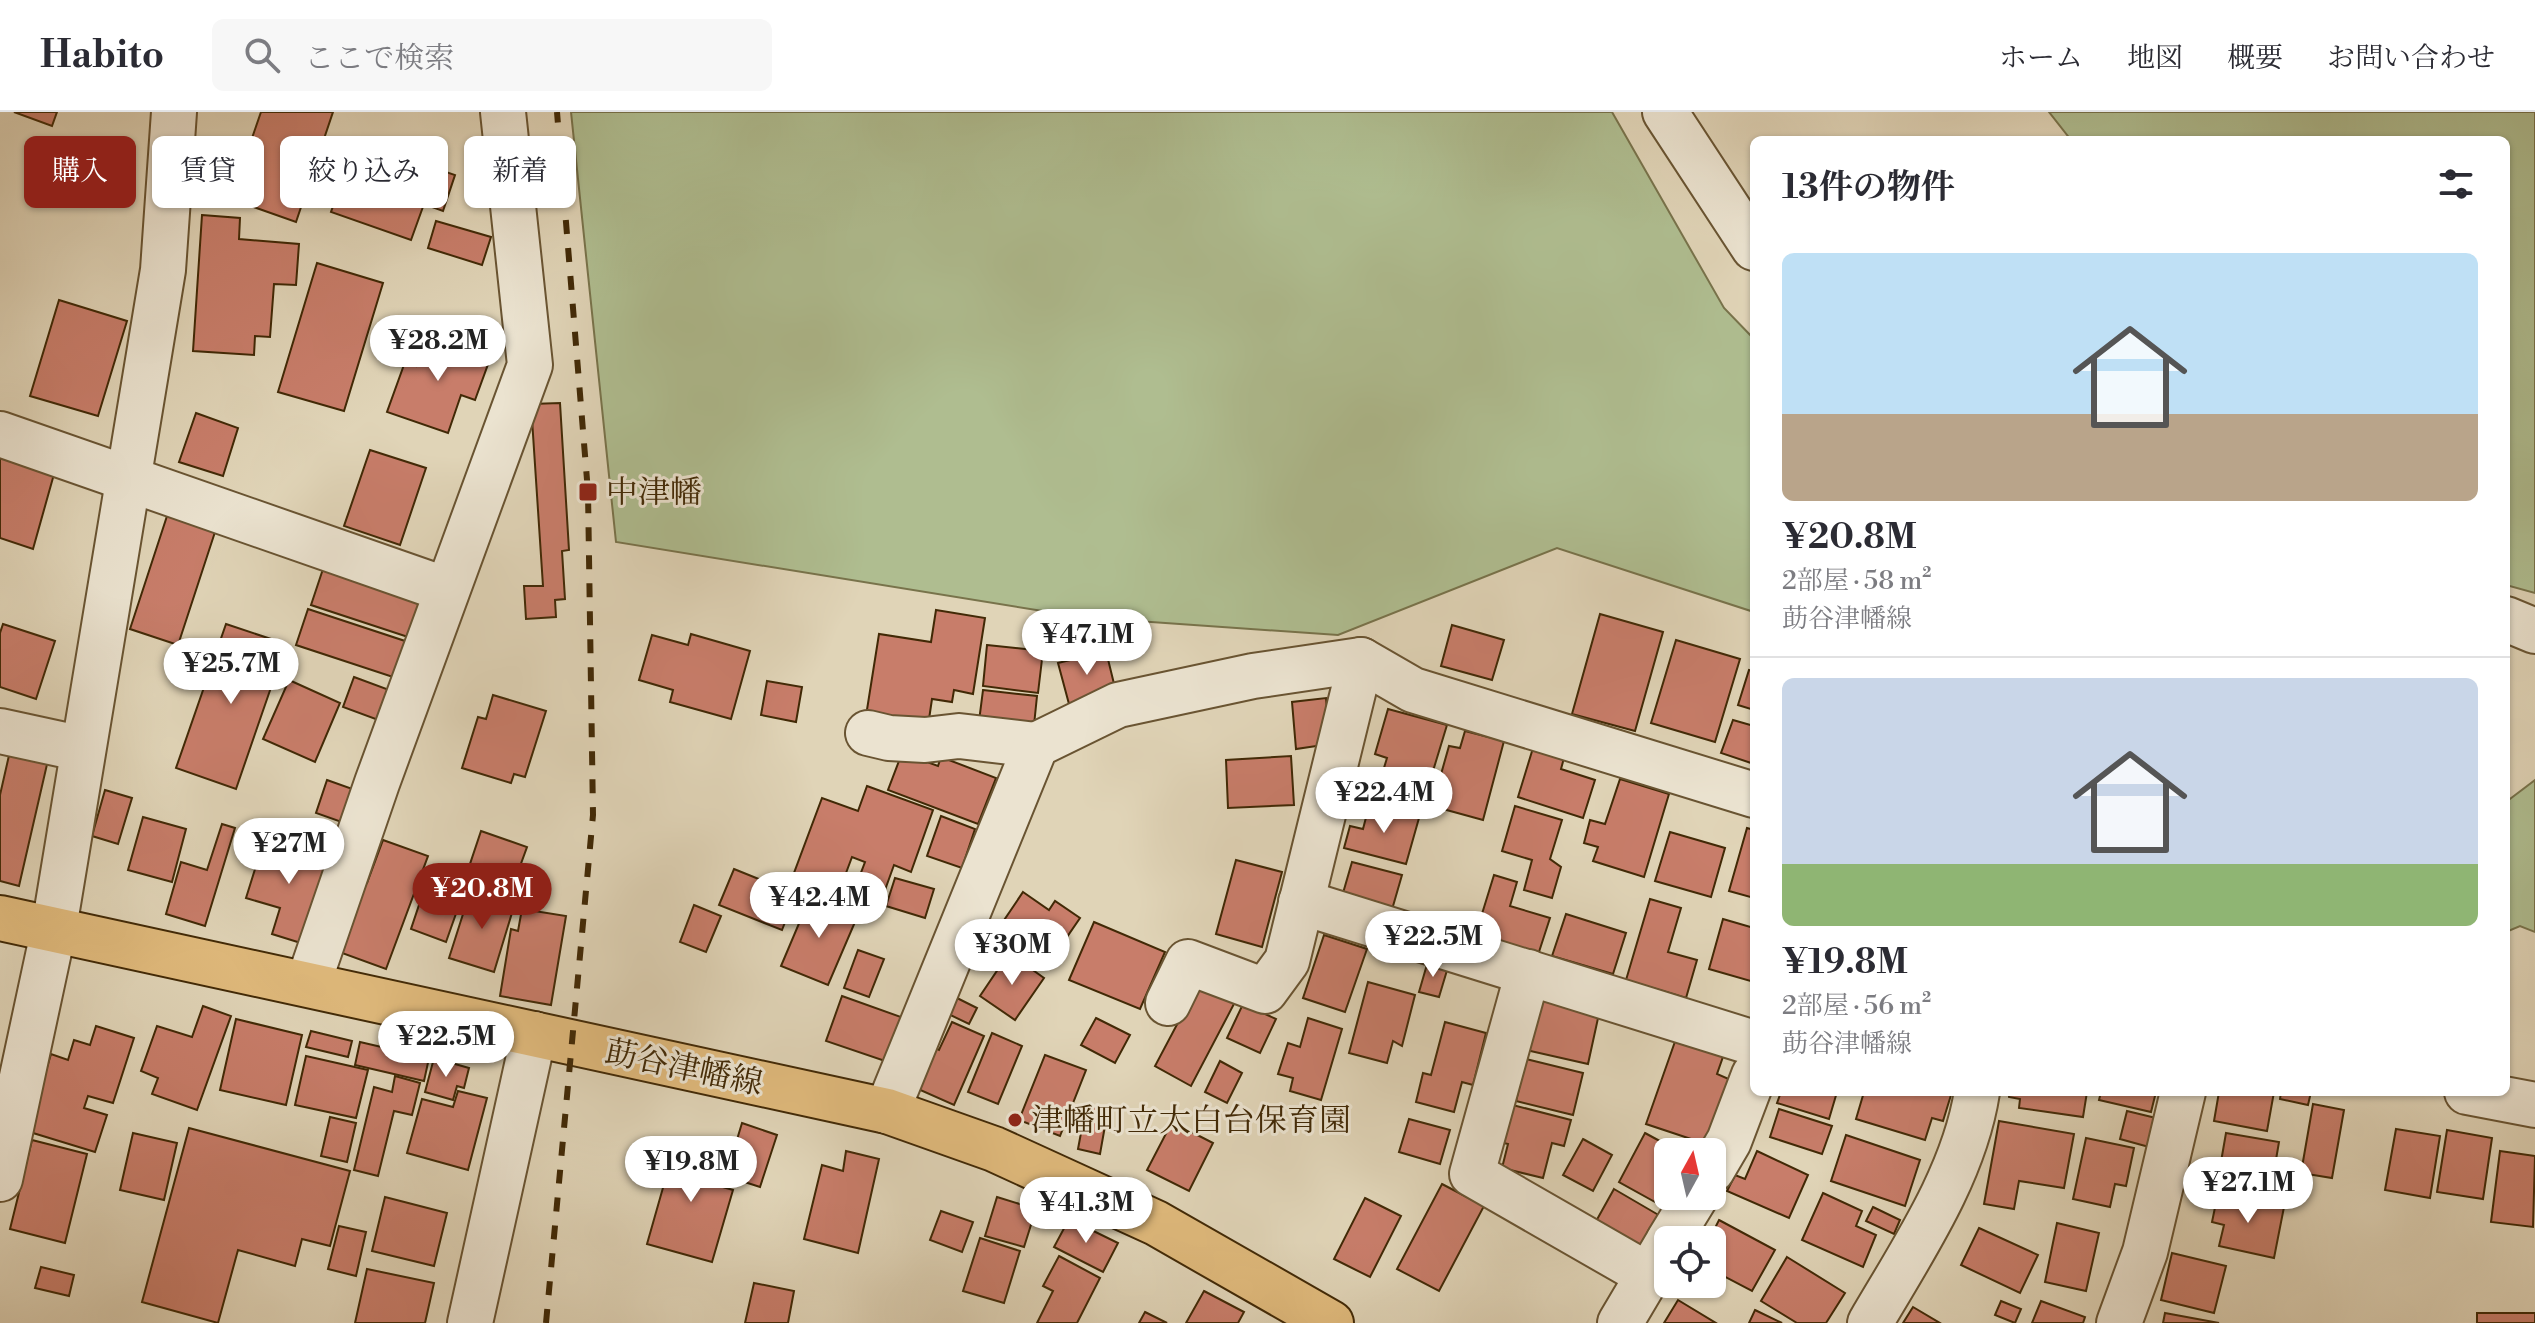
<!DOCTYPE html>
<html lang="ja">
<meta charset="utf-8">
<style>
body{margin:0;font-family:"Libre Bodoni","Noto Serif JP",serif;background:#f7f7f7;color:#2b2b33;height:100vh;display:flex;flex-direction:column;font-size:30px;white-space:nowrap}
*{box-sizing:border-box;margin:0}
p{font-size:26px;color:#7c7c81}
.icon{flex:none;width:44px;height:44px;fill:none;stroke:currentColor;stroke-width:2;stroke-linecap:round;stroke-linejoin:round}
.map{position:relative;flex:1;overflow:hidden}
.side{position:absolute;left:1750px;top:24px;width:760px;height:960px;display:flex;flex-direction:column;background:#fff;border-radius:12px;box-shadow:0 2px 6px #0004}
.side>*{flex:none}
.banner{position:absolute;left:24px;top:24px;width:760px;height:72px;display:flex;gap:16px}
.needle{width:52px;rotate:8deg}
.tools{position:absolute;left:1654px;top:1026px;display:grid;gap:16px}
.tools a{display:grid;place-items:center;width:72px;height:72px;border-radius:12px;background:#fff;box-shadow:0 2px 6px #0004;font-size:40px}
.price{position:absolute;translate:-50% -68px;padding:0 18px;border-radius:28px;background:#fff;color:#222;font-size:26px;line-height:52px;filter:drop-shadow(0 2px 4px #0008)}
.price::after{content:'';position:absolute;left:50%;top:48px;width:24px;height:18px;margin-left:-12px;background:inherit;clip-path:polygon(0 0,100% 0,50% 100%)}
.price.current{background:#8f2418;color:#fff}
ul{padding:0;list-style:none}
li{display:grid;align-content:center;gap:16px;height:424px;padding:0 32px}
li+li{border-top:2px solid #e1e1e2}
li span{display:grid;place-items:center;height:248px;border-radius:12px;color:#555}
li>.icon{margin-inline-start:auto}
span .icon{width:144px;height:144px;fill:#fffc;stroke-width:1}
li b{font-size:34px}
h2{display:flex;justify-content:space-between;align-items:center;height:96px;padding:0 32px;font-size:34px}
.tag{padding:0 28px;border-radius:12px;background:#fff;box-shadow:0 2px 6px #0004;font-size:28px;line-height:72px}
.tag.current{background:#8f2418;color:#fff}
header{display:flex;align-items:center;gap:48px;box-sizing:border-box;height:112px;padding:0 40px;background:#fff;border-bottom:2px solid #e1e1e2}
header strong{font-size:38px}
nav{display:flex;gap:44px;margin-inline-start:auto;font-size:28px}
.search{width:560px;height:72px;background:#f7f7f7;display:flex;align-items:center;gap:20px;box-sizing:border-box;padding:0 28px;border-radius:12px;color:#7c7c81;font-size:30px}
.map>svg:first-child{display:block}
.green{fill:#afbd90;stroke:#78734b;stroke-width:2}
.building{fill:#c87d6a;stroke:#412906;stroke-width:2}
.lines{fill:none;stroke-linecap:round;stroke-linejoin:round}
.minor-casing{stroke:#695432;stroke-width:48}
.major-casing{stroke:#412906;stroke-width:48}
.minor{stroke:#ebe3d0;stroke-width:44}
.major{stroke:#e0ba7c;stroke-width:44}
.rail{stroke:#412906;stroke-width:6;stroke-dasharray:14 14;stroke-linecap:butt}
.poi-dot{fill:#8f2418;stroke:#ebe3d0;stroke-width:3}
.labels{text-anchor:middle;stroke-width:6;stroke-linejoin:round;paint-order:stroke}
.poi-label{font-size:32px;fill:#412906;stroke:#ebe3d0;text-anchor:start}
.street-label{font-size:32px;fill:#412906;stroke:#ebe3d0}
</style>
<header>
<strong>Habito</strong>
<div class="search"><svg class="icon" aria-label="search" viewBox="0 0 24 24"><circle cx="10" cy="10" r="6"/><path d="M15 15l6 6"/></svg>ここで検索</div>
<nav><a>ホーム</a><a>地図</a><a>概要</a><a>お問い合わせ</a></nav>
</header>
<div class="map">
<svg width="2535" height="1211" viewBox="0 0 2535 1211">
<rect width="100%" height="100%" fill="#e0d4b7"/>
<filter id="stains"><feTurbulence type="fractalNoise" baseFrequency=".0025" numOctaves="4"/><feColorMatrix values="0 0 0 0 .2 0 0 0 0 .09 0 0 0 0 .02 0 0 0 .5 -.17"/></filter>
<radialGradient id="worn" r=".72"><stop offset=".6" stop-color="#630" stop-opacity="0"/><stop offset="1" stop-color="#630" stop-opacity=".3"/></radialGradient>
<g class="green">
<polygon points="571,0 1612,0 1724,196 1754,227 1754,500 1557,436 1338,523 1080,505 616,430"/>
<polygon points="2049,0 2535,0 2535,481 2506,473 2506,28 2071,28"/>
<polygon points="2535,668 2535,820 2520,814 2506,820 2506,690"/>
</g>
<g class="building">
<polygon points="14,0 57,0 52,14"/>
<polygon points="261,0 333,0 296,110 231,87"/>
<polygon points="356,29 455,63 443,99 424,92 411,128 331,100"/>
<polygon points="202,103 240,106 239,127 299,132 296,173 274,172 270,225 255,224 254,243 193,239"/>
<polygon points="436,109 491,125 482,153 428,136"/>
<polygon points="317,151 383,171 344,299 278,280"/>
<polygon points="59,188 127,209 98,304 30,284"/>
<polygon points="428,222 491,244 475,288 461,283 448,321 387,300 405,250 416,254"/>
<polygon points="560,291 569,438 562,439 565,487 555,488 556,505 526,507 524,474 543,474 531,292"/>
<polygon points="196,301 238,316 223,364 179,350"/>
<polygon points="0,337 56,355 33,437 0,426"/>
<polygon points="370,338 426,356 400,433 344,414"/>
<polygon points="168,401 216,417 178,533 130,517"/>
<polygon points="323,457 423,489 411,526 311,493"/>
<polygon points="308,497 408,530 396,566 296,533"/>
<polygon points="936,498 985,506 973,582 954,578 952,590 932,587 928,614 866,604 879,522 931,530"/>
<polygon points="1600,502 1663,520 1635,619 1572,602"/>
<polygon points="3,512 55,529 36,587 0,575 0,521"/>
<polygon points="226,512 286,532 236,677 176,656"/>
<polygon points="1452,513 1504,528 1492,568 1441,554"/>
<polygon points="691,522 750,539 731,607 670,590 673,578 639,568 652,523 688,533"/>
<polygon points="1676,528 1740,547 1715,630 1651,611"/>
<polygon points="987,533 1043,539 1038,581 983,574"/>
<polygon points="1106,539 1116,580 1069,592 1058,551"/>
<polygon points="1749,558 1754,559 1754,598 1738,593"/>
<polygon points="354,565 392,579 381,609 343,595"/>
<polygon points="289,568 340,591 315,650 263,627"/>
<polygon points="767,569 802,575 796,610 761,603"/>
<polygon points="983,578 1037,584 1033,623 978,617"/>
<polygon points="493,583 546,599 525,665 514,662 511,671 462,656 478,605 486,607"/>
<polygon points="1326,586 1330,632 1296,637 1292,590"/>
<polygon points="1388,597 1447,613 1426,682 1380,669 1387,646 1375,642"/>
<polygon points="1733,608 1754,614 1754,652 1721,641"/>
<polygon points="1465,619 1504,629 1483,708 1432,694 1449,634 1460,636"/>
<polygon points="1533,636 1564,646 1561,657 1595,668 1583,706 1518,685"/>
<polygon points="10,639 48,648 19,774 0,769 0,683"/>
<polygon points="902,641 938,654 941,645 996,666 978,712 888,678"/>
<polygon points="1291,644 1294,693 1228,696 1226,648"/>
<polygon points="1620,667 1669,682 1644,765 1593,749 1598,735 1584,731 1590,708 1605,712"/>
<polygon points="327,668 361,680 350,713 316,701"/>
<polygon points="867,674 933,698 911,760 894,753 881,789 854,779 865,750 852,745 840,777 794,761 822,686 858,699"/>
<polygon points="105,678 132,686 118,732 92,724"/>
<polygon points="1369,694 1419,706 1406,752 1344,736 1350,714 1363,717"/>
<polygon points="1515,694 1562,708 1550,747 1561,755 1552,786 1524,778 1532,748 1502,739"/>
<polygon points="941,704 975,717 962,756 927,744"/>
<polygon points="143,705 186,717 172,770 128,758"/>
<polygon points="222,712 235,716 205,814 166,802 181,750 207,758"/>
<polygon points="1747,716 1754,718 1754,786 1729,779"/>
<polygon points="481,719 527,735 515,768 470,752"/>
<polygon points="1670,720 1725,736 1711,785 1655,769"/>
<polygon points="265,725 330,745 304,832 272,822 280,796 246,786"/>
<polygon points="383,728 428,744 386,857 331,837 357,767 367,771"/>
<polygon points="1236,748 1282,760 1262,835 1216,822"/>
<polygon points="1352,750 1402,763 1391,801 1341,788"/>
<polygon points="734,757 796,782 782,818 719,793"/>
<polygon points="429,763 465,776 446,830 411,817"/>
<polygon points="1494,763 1517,770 1510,794 1550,806 1537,846 1488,832 1491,822 1477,818"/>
<polygon points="895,766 934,777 925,806 886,794"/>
<polygon points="471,777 515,791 494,860 449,846"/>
<polygon points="1023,780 1049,798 1055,789 1080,806 1045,857 994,823"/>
<polygon points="811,783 858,803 828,873 781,854"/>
<polygon points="1650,787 1681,796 1668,840 1697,848 1686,886 1626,868"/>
<polygon points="694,793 721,804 706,840 680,830"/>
<polygon points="522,797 566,804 551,893 500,884 511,817 518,819"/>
<polygon points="1566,802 1626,821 1613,862 1552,844"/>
<polygon points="1723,807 1754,816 1754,870 1709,857"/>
<polygon points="1094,810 1165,840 1140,897 1069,868"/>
<polygon points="1324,823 1367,837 1345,900 1303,886"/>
<polygon points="858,838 884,847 869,885 844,876"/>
<polygon points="1009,841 1044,866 1015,908 980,884"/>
<polygon points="1428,849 1448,855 1439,885 1419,880"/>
<polygon points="1368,870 1415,883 1402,934 1393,929 1387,951 1349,941"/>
<polygon points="1199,871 1235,890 1191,974 1155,954"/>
<polygon points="947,881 977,896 969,912 938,897"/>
<polygon points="842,884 901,905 885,949 826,929"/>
<polygon points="1538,884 1600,897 1588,952 1526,938"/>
<polygon points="1243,892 1276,907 1260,941 1227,926"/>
<polygon points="203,894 231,904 197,998 152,982 158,966 141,959 157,914 192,925"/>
<polygon points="1096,906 1130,923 1115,951 1081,933"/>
<polygon points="1308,906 1342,917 1321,988 1290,979 1293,966 1278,962 1288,931 1300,935"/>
<polygon points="236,907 302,923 286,993 220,978"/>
<polygon points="952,910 984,924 954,993 909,973 927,932 939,938"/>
<polygon points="1445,910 1486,921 1473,973 1462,970 1454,1000 1416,990 1423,961 1431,963"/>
<polygon points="96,914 134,926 113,991 88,984 84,996 107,1003 95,1040 20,1017 37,960 45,962 51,942 68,948 74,928 90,933"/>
<polygon points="311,919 352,929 348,945 306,935"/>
<polygon points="992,921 1022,934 998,992 968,980"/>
<polygon points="1678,921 1725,939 1717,962 1731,968 1709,1033 1646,1012"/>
<polygon points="360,930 429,946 424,969 355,953"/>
<polygon points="1045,943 1086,958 1060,1024 1019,1008"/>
<polygon points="306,944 368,958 356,1006 295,993"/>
<polygon points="434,946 469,956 464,976 457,974 453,988 425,980"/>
<polygon points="1526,947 1583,961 1573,1003 1516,989"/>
<polygon points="1220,949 1242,961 1227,991 1205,980"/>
<polygon points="395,964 420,971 412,1003 394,999 378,1064 354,1058 374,975 392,980"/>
<polygon points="458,979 487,986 468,1058 407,1041 422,987 453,995"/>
<polygon points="1781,980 1837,980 1829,1007 1777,991"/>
<polygon points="1864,980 1942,980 1951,983 1943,1009 1932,1006 1925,1028 1856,1007"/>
<polygon points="2009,980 2087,980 2083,1005 2019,996 2020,987 2009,985"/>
<polygon points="2101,980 2156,980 2151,1000 2099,988"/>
<polygon points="2219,980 2274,980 2267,1019 2214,1009"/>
<polygon points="2281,980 2311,980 2308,993 2280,987"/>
<polygon points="1505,991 1571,1008 1564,1034 1552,1031 1543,1066 1502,1056 1508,1032 1495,1029"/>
<polygon points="2313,992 2344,998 2332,1066 2301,1061"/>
<polygon points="1086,994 1108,997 1100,1042 1078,1037"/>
<polygon points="1779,997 1832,1014 1822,1042 1770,1025"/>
<polygon points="2127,999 2156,1006 2149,1035 2120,1027"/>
<polygon points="330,1005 356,1011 347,1050 321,1044"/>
<polygon points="1409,1007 1450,1018 1440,1052 1399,1040"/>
<polygon points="1999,1009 2074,1022 2064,1076 2019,1069 2014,1097 1984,1092"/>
<polygon points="1172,1010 1213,1031 1189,1079 1147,1058"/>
<polygon points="742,1011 777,1023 760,1075 726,1064"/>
<polygon points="189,1016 350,1059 330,1134 302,1127 295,1154 238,1138 218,1211 142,1190"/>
<polygon points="2396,1017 2440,1024 2430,1086 2385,1078"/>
<polygon points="2447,1018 2492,1026 2483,1087 2437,1080"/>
<polygon points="133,1021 177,1031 164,1088 120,1078"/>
<polygon points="1645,1021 1680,1040 1668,1040 1668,1084 1670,1084 1664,1095 1619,1070"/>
<polygon points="2226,1021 2279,1030 2271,1077 2218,1067"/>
<polygon points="1846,1023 1920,1048 1905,1094 1831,1069"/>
<polygon points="2086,1026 2134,1036 2126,1074 2115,1072 2110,1095 2073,1087"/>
<polygon points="1583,1027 1612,1043 1593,1079 1563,1063"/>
<polygon points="32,1028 87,1042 65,1131 10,1117"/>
<polygon points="676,1030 725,1043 716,1073 733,1078 712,1150 647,1132"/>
<polygon points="846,1039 879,1047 858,1141 804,1127 822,1053 843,1059"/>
<polygon points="1757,1039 1808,1063 1789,1106 1727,1079 1735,1063 1745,1067"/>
<polygon points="2500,1039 2535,1044 2533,1115 2491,1110"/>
<polygon points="1442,1072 1484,1094 1439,1179 1397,1157"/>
<polygon points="1614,1077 1662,1105 1643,1138 1595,1111"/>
<polygon points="1823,1081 1862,1099 1856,1114 1876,1123 1863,1155 1802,1128"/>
<polygon points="2218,1081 2284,1095 2274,1146 2219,1134 2224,1113 2212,1110"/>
<polygon points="385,1085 447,1101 434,1154 372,1139"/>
<polygon points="997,1085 1036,1097 1024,1135 985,1124"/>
<polygon points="1365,1086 1401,1104 1370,1165 1334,1147"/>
<polygon points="1873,1095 1900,1108 1894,1122 1866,1109"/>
<polygon points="941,1099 973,1110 962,1140 930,1128"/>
<polygon points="1069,1107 1118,1131 1103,1160 1054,1135"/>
<polygon points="1719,1108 1775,1138 1752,1179 1712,1158 1712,1128 1709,1128"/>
<polygon points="2057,1111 2099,1121 2086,1179 2045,1170"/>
<polygon points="339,1114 366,1120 356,1164 328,1157"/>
<polygon points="1979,1116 2038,1143 2020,1181 1961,1153"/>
<polygon points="980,1126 1020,1139 1004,1191 963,1179"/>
<polygon points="2172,1141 2226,1154 2214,1201 2161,1188"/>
<polygon points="1059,1144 1100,1166 1077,1211 1037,1211 1053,1179 1043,1174"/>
<polygon points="1787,1145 1845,1181 1826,1211 1797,1211 1761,1189"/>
<polygon points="41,1155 74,1163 69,1184 35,1176"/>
<polygon points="367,1157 434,1171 425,1211 355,1211"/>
<polygon points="754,1171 794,1179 788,1211 745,1211"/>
<polygon points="1204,1179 1244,1200 1238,1211 1186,1211"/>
<polygon points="1678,1188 1716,1211 1664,1211"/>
<polygon points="2001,1189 2021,1197 2015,1211 1995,1203"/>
<polygon points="2041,1189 2085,1205 2083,1211 2032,1211"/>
<polygon points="1913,1195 1940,1211 1903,1211"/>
<polygon points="1755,1198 1782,1211 1749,1211"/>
<polygon points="1145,1200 1167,1211 1139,1211"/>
<polygon points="2165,1201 2219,1211 2163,1211"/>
<rect x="2477" y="1201" width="58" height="10"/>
</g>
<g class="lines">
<defs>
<g id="minor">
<polyline points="1665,0 1754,136"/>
<polyline points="0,322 447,478"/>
<polyline points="2506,507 2535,519"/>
<polyline points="0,619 83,637"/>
<polyline points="868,621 889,626 925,628 959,624 1036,633"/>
<polyline points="1301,790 1754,931"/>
<polyline points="1528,860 1472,1062 1648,1163"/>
<polyline points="308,872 377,671 530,253 503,0"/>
<polyline points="1168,891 1188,850 1265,879 1287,849 1361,548"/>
<polyline points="2467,980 2535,993"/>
<polyline points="887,999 1036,633 1118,593 1253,564 1361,548 1413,578 1754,683"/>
<polyline points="1712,1058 1729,1029 1754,963"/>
<polyline points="0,1067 54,816 163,158 174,0"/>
<polyline points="1669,1128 1696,1084"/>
<polyline points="470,1211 534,922"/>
<polyline points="1620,1211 1668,1130"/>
<path d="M1870 1211C1912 1139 1964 1063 1977 980"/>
<polyline points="2119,1211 2145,1140 2183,980"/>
</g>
<polyline id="major" points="0,806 887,999 994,1037 1156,1111 1331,1211"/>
</defs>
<use href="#minor" class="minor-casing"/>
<use href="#major" class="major-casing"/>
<use href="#minor" class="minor"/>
<use href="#major" class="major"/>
<polyline class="rail" points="546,1211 593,703 588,380 557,0"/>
</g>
<g class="poi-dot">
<rect x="578" y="370" width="20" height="20" rx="4"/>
<circle cx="1015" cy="1008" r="8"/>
</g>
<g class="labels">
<g class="poi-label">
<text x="606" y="391">中津幡</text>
<text x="1031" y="1019">津幡町立太白台保育園</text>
</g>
<g class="street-label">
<text transform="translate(684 955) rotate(12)" y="11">莇谷津幡線</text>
</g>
</g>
<rect width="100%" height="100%" filter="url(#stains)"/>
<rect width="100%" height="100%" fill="url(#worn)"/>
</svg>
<div class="tools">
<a><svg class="needle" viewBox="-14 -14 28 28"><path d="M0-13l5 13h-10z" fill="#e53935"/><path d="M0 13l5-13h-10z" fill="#7c7c81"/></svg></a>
<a><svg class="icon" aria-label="locate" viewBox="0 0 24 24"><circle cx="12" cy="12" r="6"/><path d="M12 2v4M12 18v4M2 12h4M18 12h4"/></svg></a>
</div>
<b class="price" style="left:438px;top:271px">¥28.2M</b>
<b class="price" style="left:1087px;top:565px">¥47.1M</b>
<b class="price" style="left:231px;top:594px">¥25.7M</b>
<b class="price" style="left:1384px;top:723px">¥22.4M</b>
<b class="price" style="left:289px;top:774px">¥27M</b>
<b class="price current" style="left:482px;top:819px">¥20.8M</b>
<b class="price" style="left:819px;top:828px">¥42.4M</b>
<b class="price" style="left:1433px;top:867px">¥22.5M</b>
<b class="price" style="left:1012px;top:875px">¥30M</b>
<b class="price" style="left:446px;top:967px">¥22.5M</b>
<b class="price" style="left:691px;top:1092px">¥19.8M</b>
<b class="price" style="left:2248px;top:1113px">¥27.1M</b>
<b class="price" style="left:1086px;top:1133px">¥41.3M</b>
<div class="banner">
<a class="tag current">購入</a>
<a class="tag">賃貸</a>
<a class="tag">絞り込み</a>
<a class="tag">新着</a>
</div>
<section class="side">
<h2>13件の物件<svg class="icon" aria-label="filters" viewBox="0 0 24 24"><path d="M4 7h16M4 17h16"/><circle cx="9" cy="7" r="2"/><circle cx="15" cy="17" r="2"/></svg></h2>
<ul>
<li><span style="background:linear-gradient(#bfe0f5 65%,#b9a48a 0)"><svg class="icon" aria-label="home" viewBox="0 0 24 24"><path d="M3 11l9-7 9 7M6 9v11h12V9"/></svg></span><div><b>¥20.8M</b><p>2部屋 · 58 m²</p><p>莇谷津幡線</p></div></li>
<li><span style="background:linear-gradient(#c9d6e8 75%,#8fb573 0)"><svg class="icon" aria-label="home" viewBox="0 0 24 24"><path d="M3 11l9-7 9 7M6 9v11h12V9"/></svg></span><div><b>¥19.8M</b><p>2部屋 · 56 m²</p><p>莇谷津幡線</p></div></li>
</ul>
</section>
</div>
